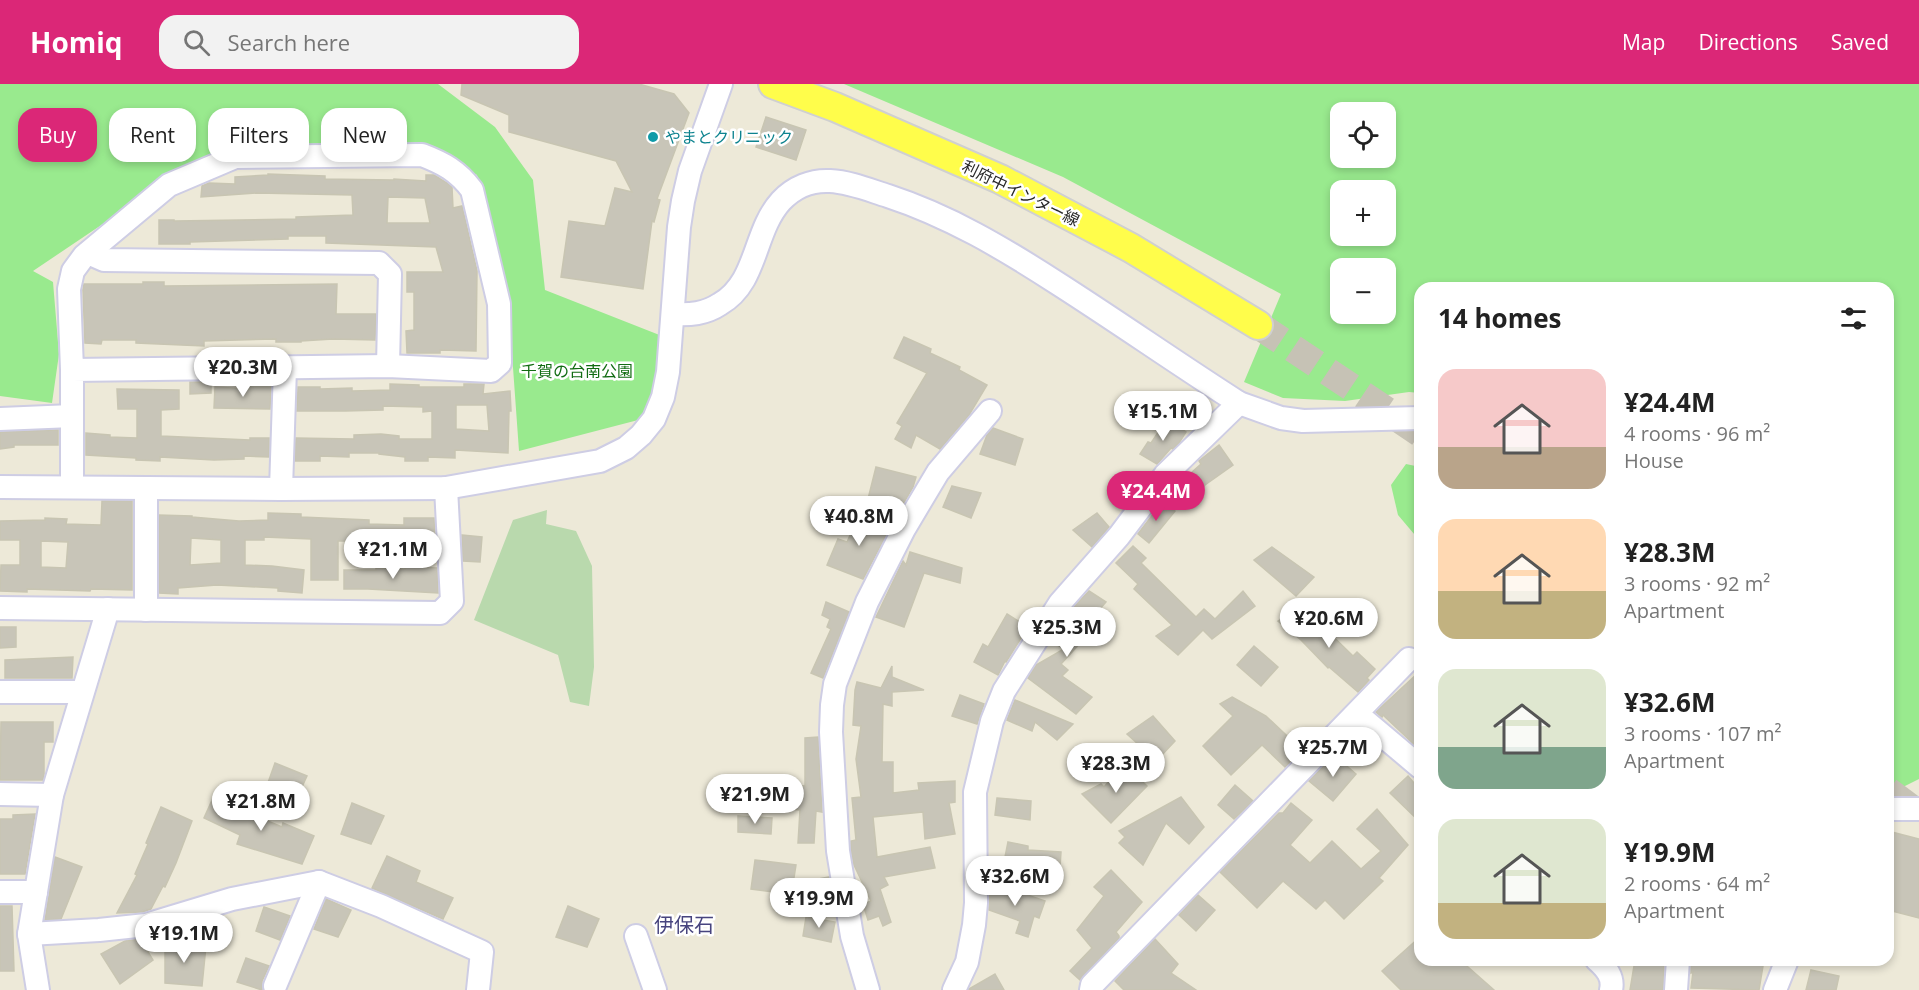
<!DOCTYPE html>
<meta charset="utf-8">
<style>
body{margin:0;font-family:"Open Sans","Noto Sans JP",sans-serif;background:#f2f2f2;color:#222;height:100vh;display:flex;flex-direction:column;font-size:22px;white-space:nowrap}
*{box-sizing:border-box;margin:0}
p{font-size:20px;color:#767676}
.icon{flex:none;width:33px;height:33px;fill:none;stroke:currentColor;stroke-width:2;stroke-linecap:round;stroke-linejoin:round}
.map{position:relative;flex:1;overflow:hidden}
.drawer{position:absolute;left:1414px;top:198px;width:480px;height:684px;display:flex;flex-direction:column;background:#fff;border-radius:18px;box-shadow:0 3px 9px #0003}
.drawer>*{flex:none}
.top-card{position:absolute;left:18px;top:24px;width:570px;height:54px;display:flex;gap:12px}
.buttons{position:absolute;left:1330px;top:18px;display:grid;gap:12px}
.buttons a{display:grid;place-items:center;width:66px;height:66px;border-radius:12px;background:#fff;box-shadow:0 3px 9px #0003;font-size:30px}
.price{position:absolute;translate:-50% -51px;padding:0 14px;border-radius:21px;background:#fff;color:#222;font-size:20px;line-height:39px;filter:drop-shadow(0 2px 3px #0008)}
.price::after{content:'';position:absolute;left:50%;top:36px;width:18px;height:14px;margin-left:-9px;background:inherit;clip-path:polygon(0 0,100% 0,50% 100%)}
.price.selected{background:#db2777;color:#fff}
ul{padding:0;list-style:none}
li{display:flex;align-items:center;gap:18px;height:150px;padding:0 24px}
li span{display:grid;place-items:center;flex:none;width:168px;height:120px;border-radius:18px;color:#555}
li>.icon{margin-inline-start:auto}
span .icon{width:72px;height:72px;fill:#fffc;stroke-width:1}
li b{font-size:26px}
h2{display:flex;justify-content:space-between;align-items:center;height:72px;padding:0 24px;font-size:26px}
.tag{padding:0 21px;border-radius:18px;background:#fff;box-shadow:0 3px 9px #0003;font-size:21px;line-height:54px}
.tag.selected{background:#db2777;color:#fff}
header{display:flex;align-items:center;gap:36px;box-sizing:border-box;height:84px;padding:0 30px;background:#db2777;color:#fff}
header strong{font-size:28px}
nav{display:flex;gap:33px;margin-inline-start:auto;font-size:21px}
.search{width:420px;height:54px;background:#f2f2f2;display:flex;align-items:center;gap:15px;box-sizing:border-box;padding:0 21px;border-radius:18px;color:#767676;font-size:22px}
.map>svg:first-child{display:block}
.green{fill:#99ea8e;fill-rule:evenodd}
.cemetery{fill:#b9d9ad}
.building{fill:#c8c5b8;stroke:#c8c5b2;stroke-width:1.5;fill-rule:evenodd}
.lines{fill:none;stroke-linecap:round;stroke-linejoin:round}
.major-tunnel{stroke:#c6c2b5;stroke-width:28;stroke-dasharray:28 14;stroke-linecap:butt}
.minor-casing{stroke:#cecde4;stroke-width:26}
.major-casing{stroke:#d0d0d0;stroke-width:32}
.minor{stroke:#fff;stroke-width:22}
.major{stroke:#fffd4b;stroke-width:28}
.culture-dot{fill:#0f9aa8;stroke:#fff;stroke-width:2}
.labels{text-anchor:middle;stroke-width:5;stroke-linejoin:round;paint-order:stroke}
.culture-label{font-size:16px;fill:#0d838f;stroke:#fff;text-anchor:start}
.street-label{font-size:16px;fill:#282828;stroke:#fff}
.park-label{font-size:16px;fill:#126c13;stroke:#fff}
.quarter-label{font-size:20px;fill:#47447e;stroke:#fff}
</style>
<header>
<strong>Homiq</strong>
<div class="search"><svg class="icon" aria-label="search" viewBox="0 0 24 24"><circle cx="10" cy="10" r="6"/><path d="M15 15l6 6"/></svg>Search here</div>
<nav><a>Map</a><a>Directions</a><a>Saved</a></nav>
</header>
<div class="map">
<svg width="1919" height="906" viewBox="0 0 1919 906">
<rect width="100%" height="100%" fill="#ede9d8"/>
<g class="green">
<polygon points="0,0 438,0 495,43 533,96 545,206 662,252 656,315 642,335 519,367 508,214 477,91 429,62 223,67 134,119 33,187 53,198 59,270 52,319 0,312"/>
<path d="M844 0H1919V695L1901 704 1889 706 1888 204H1420V309L1409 308 1345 317 1283 314 1244 298 1281 210 1063 93ZM1341 28H1386V74H1341ZM1341 106H1386V152H1341ZM1341 184H1386V230H1341Z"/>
<polygon points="1406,380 1420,383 1420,457 1398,431 1391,401"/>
</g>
<polygon class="cemetery" points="547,426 546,440 576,447 592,482 594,583 589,622 570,618 558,571 474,536 513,436"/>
<g class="building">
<polygon points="462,0 639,0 674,10 689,29 657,115 660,116 654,138 652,137 643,205 561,193 569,137 605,142 615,104 632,108 616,77 509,48 509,31 461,11"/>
<polygon points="766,33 806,46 796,76 756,63"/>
<path d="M268 90 325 92V95L394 96V95L426 97V91H434L447 99 452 103 453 124 462 122 477 187 476 267 440 266V269H407L406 247 414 246V208H407V188H443L436 163 326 159V152H288V155L190 158V160H159V136H174V137L296 135V133L353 131 352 111 257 109 201 113 202 102 209 99 235 100V93L268 91ZM388 113 425 114 430 139H387Z"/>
<polygon points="143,198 164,198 164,202 337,200 336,230 376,230 375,256 333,255 301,257 301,258 276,258 276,255 204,257 204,262 136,259 136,256 102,256 101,260 85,259 83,206 84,200 143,200"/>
<polygon points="904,253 931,265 930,269 960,283 959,286 987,301 969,331 940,365 916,351 911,364 895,355 902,342 897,339 927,289 894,274"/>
<polygon points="190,298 211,298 211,309 190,310"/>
<path d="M390 300 419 301V303H464V300H484L483 310 510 307 511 327H509L508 369 455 366V374L428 373V377H405V373L379 370V369H349V373L320 372V377H295L296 354 354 355V351L381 350 399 352V355H432V327L423 328V323L383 322V326L345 327H297L298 303H320V305L352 304V307L390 306ZM456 321H487L489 347 456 345Z"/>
<polygon points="215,303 249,305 249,303 271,303 270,325 214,324"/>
<polygon points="117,305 179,306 179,325 161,326 161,352 250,356 250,354 269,354 269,373 244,372 244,375 214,376 160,373 160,377 136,376 136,374 86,371 86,349 110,351 110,353 137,354 137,325 118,325"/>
<polygon points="1167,335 1186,348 1179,359 1173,365 1171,364 1157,380 1140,370 1148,358 1151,359"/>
<polygon points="993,344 1023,355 1015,381 980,370 987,351"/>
<polygon points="57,346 58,346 58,361 14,361 14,363 0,365 0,348"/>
<polygon points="1219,361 1233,381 1205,401 1195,411 1182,397 1201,380 1199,377"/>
<polygon points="876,383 916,393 913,403 899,427 867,419"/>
<polygon points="952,402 981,409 971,434 943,423"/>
<path d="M102 417H132V506L91 505 90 507 27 505V508L0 507 1 481H20V456H0V437L45 436V434L67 435 66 440 101 441ZM41 457 68 458 66 484 41 483Z"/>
<polygon points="1163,417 1175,427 1149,459 1138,450"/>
<polygon points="866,423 886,451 863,495 827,481 838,455 847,458 858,434 863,436"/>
<path d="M268 429 301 430V433L369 436V440L404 441V434H434L435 460H404V457H338V496H311V455L264 453V456H245V481L272 482 304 486 302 509 278 507V504L217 501 178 504V510L159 509V431L192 432V433L239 437 268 436ZM191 454 221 456V479L190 481Z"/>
<polygon points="1097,429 1109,443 1092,463 1073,446"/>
<polygon points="462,451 482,453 480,478 463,477"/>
<polygon points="1133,462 1146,474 1141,479 1196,533 1204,525 1215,535 1243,507 1255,522 1212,555 1203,546 1178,571 1156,552 1172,541 1134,505 1138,500 1116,479"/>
<polygon points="1272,463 1314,493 1296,512 1254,476"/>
<polygon points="910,468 962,484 960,499 924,489 904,543 876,533 903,477 906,481"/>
<polygon points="405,483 437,484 438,509 368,505 344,505 344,486 376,486 376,484 405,485"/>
<polygon points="1089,507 1106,518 1077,551 1083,556 1061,580 1068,586 1062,592 1092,613 1076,630 1028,594 1036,581 1064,565 1053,558 1078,528 1073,524"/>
<polygon points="826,518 849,528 823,594 811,589 831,545 827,543 830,535 822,531"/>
<polygon points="1303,523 1353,572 1357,568 1375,585 1367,594 1369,596 1358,608 1329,583 1328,584 1301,556 1278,537"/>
<polygon points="1007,530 1028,543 1006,578 1005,577 998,591 974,578 983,560 988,563"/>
<polygon points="0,543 16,543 16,563 0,564"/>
<polygon points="1254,562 1278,583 1261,602 1237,581"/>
<polygon points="73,573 72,594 5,594 5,576"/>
<polygon points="1420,581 1420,666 1383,631 1382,633 1376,628 1418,589 1416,587"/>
<polygon points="892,582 892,593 924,606 892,608 892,622 883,620 882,678 893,678 893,709 919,706 918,699 955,697 955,718 949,719 955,750 925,755 923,728 873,733 877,773 930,763 935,784 884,793 888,801 880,805 891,838 883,842 879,832 868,836 863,820 871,817 854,781 851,766 851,757 856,756 852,714 861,713 856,675 861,642 853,641 855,606 857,598 881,604"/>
<polygon points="960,611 984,620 977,640 952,632"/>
<polygon points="1232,613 1266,632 1302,666 1285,683 1262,661 1231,691 1203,662 1233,632 1220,620"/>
<polygon points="1015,616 1073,640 1057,656 1035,638 1032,647 1007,636"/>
<polygon points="1153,632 1175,657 1161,672 1154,665 1149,670 1127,650"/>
<polygon points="1,638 53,638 53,658 44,658 44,690 43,696 0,696"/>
<polygon points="818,653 822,728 816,727 814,759 798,759 800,726 779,724 782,700 805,702 805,654"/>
<polygon points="1334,671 1356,690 1333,717 1309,697"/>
<polygon points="275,679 307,692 294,720 264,710"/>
<polygon points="1124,680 1147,702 1111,739 1082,710 1101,700 1104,703"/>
<polygon points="1408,692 1420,706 1420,738 1390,709"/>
<polygon points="1235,701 1253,717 1234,735 1218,721"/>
<polygon points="1181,713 1204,743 1189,760 1166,739 1143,781 1119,759 1125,753 1119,747"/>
<polygon points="213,714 282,743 283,739 314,752 302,780 237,760 240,751 204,734"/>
<polygon points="997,714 1031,717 1030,736 995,731"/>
<polygon points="352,719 384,732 371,760 341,750"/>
<polygon points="1291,719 1312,736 1290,761 1310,779 1332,757 1361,785 1381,767 1357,745 1377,725 1408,761 1379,794 1383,797 1344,835 1325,816 1316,825 1283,797 1257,824 1220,788 1279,729 1283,729"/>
<polygon points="161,723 192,737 176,779 165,803 163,802 151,825 143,828 117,829 137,791 135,790 148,760 146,759"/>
<polygon points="35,730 25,790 0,790 0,735 13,735 13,731"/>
<polygon points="738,732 772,734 771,750 738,748"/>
<polygon points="1888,747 1919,755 1919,834 1888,826"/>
<polygon points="1008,758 1028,762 1028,766 1061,768 1060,783 1038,782 1038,779 1005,773"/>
<polygon points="387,772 420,787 416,798 453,814 443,835 372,804"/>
<polygon points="55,773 82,783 61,835 45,836"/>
<polygon points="755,776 796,781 793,800 829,793 831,811 816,814 814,826 794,822 796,811 751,805"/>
<polygon points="1111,786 1142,818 1116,848 1119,852 1119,854 1080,896 1070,887 1092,864 1077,846 1104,812 1094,803"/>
<polygon points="990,798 1045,817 1039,834 1034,832 1028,853 1016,849 1020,837 989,826"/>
<polygon points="1198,811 1215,826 1196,847 1179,831"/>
<polygon points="326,815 351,826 338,853 314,845"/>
<polygon points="0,822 12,822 14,887 0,887"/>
<polygon points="568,822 599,835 587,863 556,853"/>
<polygon points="264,823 290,832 280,856 256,847"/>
<polygon points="806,833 835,838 831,858 803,852"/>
<polygon points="1420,853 1420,876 1460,876 1494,906 1401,906 1382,887"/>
<polygon points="140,855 153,876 120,900 101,870 125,857"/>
<polygon points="1155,855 1178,880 1171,889 1196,906 1124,906 1115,897"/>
<polygon points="165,857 206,862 202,902 165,899"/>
<polygon points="246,874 269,882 262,897 262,906 237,898"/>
<polygon points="1635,876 1664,876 1663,906 1630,906"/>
<polygon points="1691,876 1764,876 1759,906 1691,904 1693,888 1691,889"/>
<polygon points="1811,886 1839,892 1836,906 1806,906"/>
<polygon points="995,890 1004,906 969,906 969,905"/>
</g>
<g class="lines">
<g class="major-tunnel">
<polyline points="1258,241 1420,349"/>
<polyline points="1888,707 1919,730"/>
</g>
<defs>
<g id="minor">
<polyline points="88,169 104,176 379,179 390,190 388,282"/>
<path d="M673 230C690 231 705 230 720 220 758 198 753 148 781 117 794 103 812 96 830 97 850 98 869 106 888 112 949 132 1003 164 1057 199 1118 238 1178 280 1239 319L1281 334 1303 337 1420 334"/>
<polyline points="0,335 72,332"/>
<polyline points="0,403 281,405 446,404 600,377 626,364 641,351 654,335 663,313 668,288 679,143 683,117 690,87 721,0"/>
<path d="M72 403V286L69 205 73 187 84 172 169 101 235 73 422 71C443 79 458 87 472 106L499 220 500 279 491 287 388 282 72 286"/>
<polyline points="281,405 285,284"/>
<polyline points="0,524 440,529 452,517 446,404"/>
<polyline points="146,526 146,404"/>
<polyline points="0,608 82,608"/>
<polyline points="1357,630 1420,683"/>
<polyline points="0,710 52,711"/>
<polyline points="1888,725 1919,725"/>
<polyline points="0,808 36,808"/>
<polyline points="29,850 99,846 146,841 232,815 319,798 381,822 482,868 478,906"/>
<polyline points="636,852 655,906"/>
<path d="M1597 876C1606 884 1614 893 1611 906"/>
<polyline points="275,902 319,798"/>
<polyline points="38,906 29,850 52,711 108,525"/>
<polyline points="868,906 852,852 838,767 831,648 832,621 835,600 867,518 904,445 938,388 990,327"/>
<polyline points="954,906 967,878 974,841 976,819 975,708 992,637 1004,607 1060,519 1119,452 1165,391 1239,319"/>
<polyline points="1091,906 1092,901 1409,575"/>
<polyline points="1676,906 1678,876"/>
<polyline points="1775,906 1787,876"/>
</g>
<polyline id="major" points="773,0 835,23 1000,95 1131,164 1258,241"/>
</defs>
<use href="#minor" class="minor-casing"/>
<use href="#major" class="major-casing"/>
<use href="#minor" class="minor"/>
<use href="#major" class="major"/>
</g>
<circle class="culture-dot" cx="653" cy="53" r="6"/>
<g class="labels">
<g class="culture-label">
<text x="665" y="59">やまとクリニック</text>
</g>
<g class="street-label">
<text transform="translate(1021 109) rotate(26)" y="6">利府中インター線</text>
</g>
<g class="park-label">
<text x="577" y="293">千賀の台南公園</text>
</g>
<g class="quarter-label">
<text x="684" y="848">伊保石</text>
</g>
</g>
</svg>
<div class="buttons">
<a><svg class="icon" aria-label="locate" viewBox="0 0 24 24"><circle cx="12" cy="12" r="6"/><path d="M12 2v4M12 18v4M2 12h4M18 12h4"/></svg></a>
<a>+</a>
<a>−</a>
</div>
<b class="price" style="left:243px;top:314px">¥20.3M</b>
<b class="price" style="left:1163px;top:358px">¥15.1M</b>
<b class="price selected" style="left:1156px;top:438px">¥24.4M</b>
<b class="price" style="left:859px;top:463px">¥40.8M</b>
<b class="price" style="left:393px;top:496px">¥21.1M</b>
<b class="price" style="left:1329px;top:565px">¥20.6M</b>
<b class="price" style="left:1067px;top:574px">¥25.3M</b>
<b class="price" style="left:1333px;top:694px">¥25.7M</b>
<b class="price" style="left:1116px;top:710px">¥28.3M</b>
<b class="price" style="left:755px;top:741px">¥21.9M</b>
<b class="price" style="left:261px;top:748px">¥21.8M</b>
<b class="price" style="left:1015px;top:823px">¥32.6M</b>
<b class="price" style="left:819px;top:845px">¥19.9M</b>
<b class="price" style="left:184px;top:880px">¥19.1M</b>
<div class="top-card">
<a class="tag selected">Buy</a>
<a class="tag">Rent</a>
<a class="tag">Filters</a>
<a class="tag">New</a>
</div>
<section class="drawer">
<h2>14 homes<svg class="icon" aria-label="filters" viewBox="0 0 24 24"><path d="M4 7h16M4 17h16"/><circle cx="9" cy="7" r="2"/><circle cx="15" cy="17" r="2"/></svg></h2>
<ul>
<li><span style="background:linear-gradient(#f6c9c9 65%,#b9a48a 0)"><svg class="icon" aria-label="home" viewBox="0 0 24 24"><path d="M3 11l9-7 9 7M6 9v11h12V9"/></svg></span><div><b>¥24.4M</b><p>4 rooms · 96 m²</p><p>House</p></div></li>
<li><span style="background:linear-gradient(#ffd9b3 60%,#c2b280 0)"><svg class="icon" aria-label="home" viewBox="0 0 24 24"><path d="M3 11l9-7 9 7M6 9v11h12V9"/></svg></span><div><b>¥28.3M</b><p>3 rooms · 92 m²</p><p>Apartment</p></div></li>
<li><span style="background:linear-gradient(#dfe7d0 65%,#7fa58c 0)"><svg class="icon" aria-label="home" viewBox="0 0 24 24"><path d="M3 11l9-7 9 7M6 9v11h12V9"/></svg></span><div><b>¥32.6M</b><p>3 rooms · 107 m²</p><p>Apartment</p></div></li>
<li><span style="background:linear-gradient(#dfe7d0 70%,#c2b280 0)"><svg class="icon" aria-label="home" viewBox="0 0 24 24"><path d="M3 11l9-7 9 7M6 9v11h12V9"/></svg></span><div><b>¥19.9M</b><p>2 rooms · 64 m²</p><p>Apartment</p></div></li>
</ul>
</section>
</div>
